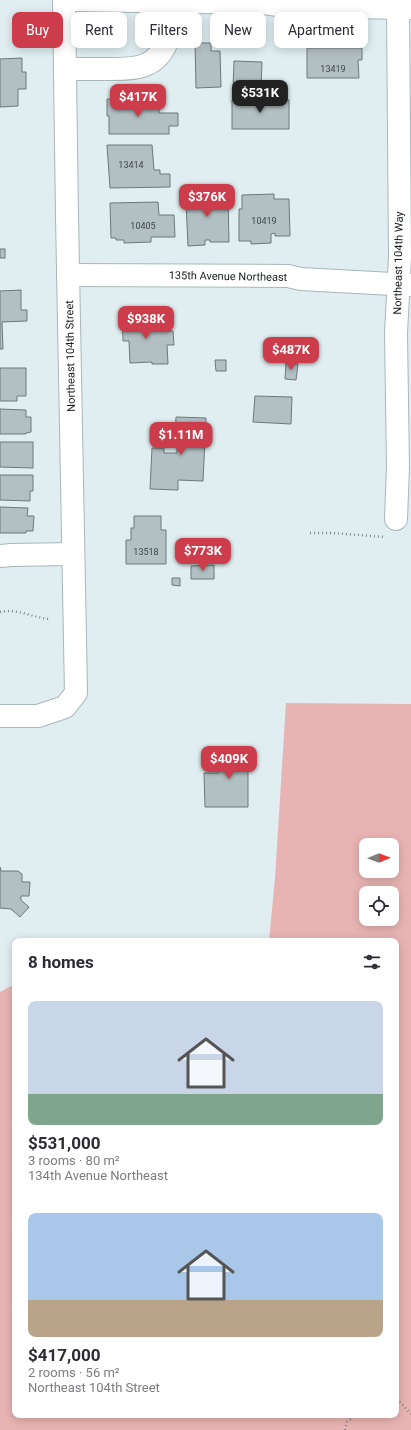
<!DOCTYPE html>
<meta charset="utf-8">
<style>
body{margin:0;font-family:Roboto,sans-serif;background:#f7f7f7;color:#2b2b33;height:100vh;display:flex;flex-direction:column;font-size:15px;white-space:nowrap}
*{box-sizing:border-box;margin:0}
p{font-size:13px;color:#7c7c81}
.icon{flex:none;width:22px;height:22px;fill:none;stroke:currentColor;stroke-width:2;stroke-linecap:round;stroke-linejoin:round}
.map{position:relative;flex:1;overflow:hidden}
.drawer{position:absolute;left:12px;top:938px;width:387px;height:480px;display:flex;flex-direction:column;background:#fff;border-radius:8px;box-shadow:0 2px 10px #0003}
.drawer>*{flex:none}
.top-card{position:absolute;left:12px;top:12px;width:387px;height:36px;display:flex;gap:8px}
.needle{width:26px;rotate:89deg}
.fabs{position:absolute;left:359px;top:838px;display:grid;gap:8px}
.fabs a{display:grid;place-items:center;width:40px;height:40px;border-radius:8px;background:#fff;box-shadow:0 2px 10px #0003;font-size:20px}
.price{position:absolute;translate:-50% -34px;padding:0 9px;border-radius:8px;background:#cc3c4b;color:#fff;font-size:13px;line-height:26px;filter:drop-shadow(0 1px 2px #0008)}
.price::after{content:'';position:absolute;left:50%;top:24px;width:12px;height:9px;margin-left:-6px;background:inherit;clip-path:polygon(0 0,100% 0,50% 100%)}
.price.active{background:#222;color:#fff}
ul{padding:0;list-style:none}
li{display:grid;align-content:center;gap:8px;height:212px;padding:0 16px}
li span{display:grid;place-items:center;height:124px;border-radius:8px;color:#555}
li>.icon{margin-inline-start:auto}
span .icon{width:72px;height:72px;fill:#fffc;stroke-width:1}
li b{font-size:17px}
h2{display:flex;justify-content:space-between;align-items:center;height:48px;padding:0 16px;font-size:17px}
.pill{padding:0 14px;border-radius:8px;background:#fff;box-shadow:0 2px 10px #0003;font-size:14px;line-height:36px}
.pill.active{background:#cc3c4b;color:#fff}
.map>svg:first-child{display:block}
.green{fill:#e8b4b3;fill-rule:evenodd}
.building{fill:#b3c0c3;stroke:#6c787a}
.lines{fill:none;stroke-linecap:round;stroke-linejoin:round}
.minor-casing{stroke:#aab7b9;stroke-width:24}
.path{stroke:#808a8c;stroke-width:2.5;stroke-dasharray:1 3;stroke-linecap:butt}
.minor{stroke:#fff;stroke-width:22}
.labels{text-anchor:middle;stroke-width:3;stroke-linejoin:round;paint-order:stroke}
.number-label{font-size:9px;fill:#3e4546}
.street-label{font-size:11px;fill:#171c1d;stroke:#fff}
</style>
<div class="map">
<svg width="411" height="1430" viewBox="0 0 411 1430">
<rect width="100%" height="100%" fill="#e0eef1"/>
<path class="green" d="M286 703 411 704V1430H0V992L15 984V1415H396V941H269L275 878ZM366 845H392V871H366ZM366 893H392V919H366Z"/>
<g class="building">
<polygon points="195,43 211,43 211,51 220,51 221,87 196,88"/>
<polygon points="307,48 362,48 362,60 358,60 359,78 307,78"/>
<polygon points="22,58 22,72 26,72 26,89 18,89 18,106 0,107 0,59"/>
<polygon points="234,61 262,62 261,89 233,89"/>
<polygon points="107,99 145,99 145,108 159,107 159,113 178,113 178,126 169,126 169,134 109,134 109,116 107,116"/>
<rect x="232" y="100" width="57" height="29"/>
<polygon points="107,145 152,145 154,170 160,170 160,174 170,174 170,187 110,188"/>
<polygon points="190,192 224,192 224,198 228,198 229,242 210,242 210,240 205,240 205,245 188,246 186,202 190,201"/>
<polygon points="274,194 274,199 289,199 290,236 275,236 275,233 271,234 271,243 251,244 251,241 239,241 239,209 242,209 242,195"/>
<polygon points="158,202 159,215 174,215 175,237 151,237 151,242 124,243 124,240 116,240 116,238 111,238 110,203"/>
<rect x="0" y="249" width="5" height="9"/>
<polygon points="21,290 21,310 27,310 27,321 2,322 3,349 0,349 0,291"/>
<polygon points="144,313 145,326 166,325 167,331 173,331 174,345 167,345 168,364 152,364 152,362 130,363 129,341 123,341 122,314"/>
<polygon points="215,360 226,360 226,371 216,371"/>
<polygon points="286,363 298,364 296,380 285,379"/>
<polygon points="0,368 26,368 26,396 17,396 17,401 0,401"/>
<polygon points="255,396 292,397 291,424 253,422"/>
<polygon points="0,409 26,410 26,417 31,417 31,432 26,433 26,434 0,434"/>
<polygon points="176,417 206,418 203,481 178,480 178,490 150,489 152,448 164,448 164,453 177,453 177,441 175,441"/>
<polygon points="0,442 33,442 33,468 0,467"/>
<polygon points="0,475 33,475 33,491 30,491 30,501 0,500"/>
<polygon points="0,507 28,508 27,516 34,516 33,531 26,531 26,533 0,533"/>
<polygon points="134,516 161,516 161,530 166,530 166,564 126,564 126,540 131,540 131,528 134,528"/>
<polygon points="214,565 214,579 191,579 191,566"/>
<polygon points="172,578 180,578 180,586 172,585"/>
<polygon points="221,747 248,747 248,807 205,807 204,773 218,773 218,769 221,769"/>
<polygon points="0,867 1,871 18,871 22,874 22,882 30,882 29,896 21,896 21,900 29,907 20,917 11,909 0,908"/>
</g>
<g class="lines">
<defs>
<g id="minor">
<polyline points="74,0 264,3 285,6 411,8"/>
<path d="M65 69C77 69 90 69 102 69 128 69 156 72 167 41 172 29 170 15 170 1"/>
<polyline points="68,275 288,276 301,279 411,285"/>
<polyline points="396,519 398,467 396,333 400,257 398,8"/>
<polyline points="0,556 11,555 73,554"/>
<polyline points="0,716 38,716 65,707 76,693 67,216 64,0"/>
</g>
</defs>
<use href="#minor" class="minor-casing"/>
<g class="path">
<polyline points="310,533 332,533 385,537"/>
<path d="M0 612C17 608 33 618 50 619"/>
<polyline points="396,1401 399,1401 411,1414"/>
<polyline points="345,1430 347,1422 356,1415"/>
</g>
<use href="#minor" class="minor"/>
</g>
<g class="labels">
<g class="number-label">
<text x="333" y="72">13419</text>
<text x="131" y="168">13414</text>
<text x="264" y="224">10419</text>
<text x="143" y="229">10405</text>
<text x="146" y="555">13518</text>
</g>
<g class="street-label">
<text transform="translate(398 263) rotate(-89)" y="4">Northeast 104th Way</text>
<text transform="translate(228 276) rotate(1)" y="4">135th Avenue Northeast</text>
<text transform="translate(70 356) rotate(-91)" y="4">Northeast 104th Street</text>
</g>
</g>
</svg>
<div class="fabs">
<a><svg class="needle" viewBox="-14 -14 28 28"><path d="M0-13l5 13h-10z" fill="#e53935"/><path d="M0 13l5-13h-10z" fill="#7c7c81"/></svg></a>
<a><svg class="icon" aria-label="locate" viewBox="0 0 24 24"><circle cx="12" cy="12" r="6"/><path d="M12 2v4M12 18v4M2 12h4M18 12h4"/></svg></a>
</div>
<b class="price active" style="left:260px;top:114px">$531K</b>
<b class="price" style="left:138px;top:118px">$417K</b>
<b class="price" style="left:207px;top:218px">$376K</b>
<b class="price" style="left:146px;top:340px">$938K</b>
<b class="price" style="left:291px;top:371px">$487K</b>
<b class="price" style="left:181px;top:456px">$1.11M</b>
<b class="price" style="left:203px;top:572px">$773K</b>
<b class="price" style="left:229px;top:780px">$409K</b>
<div class="top-card">
<a class="pill active">Buy</a>
<a class="pill">Rent</a>
<a class="pill">Filters</a>
<a class="pill">New</a>
<a class="pill">Apartment</a>
</div>
<section class="drawer">
<h2>8 homes<svg class="icon" aria-label="filters" viewBox="0 0 24 24"><path d="M4 7h16M4 17h16"/><circle cx="9" cy="7" r="2"/><circle cx="15" cy="17" r="2"/></svg></h2>
<ul>
<li><span style="background:linear-gradient(#c9d6e8 75%,#7fa58c 0)"><svg class="icon" aria-label="home" viewBox="0 0 24 24"><path d="M3 11l9-7 9 7M6 9v11h12V9"/></svg></span><div><b>$531,000</b><p>3 rooms · 80 m²</p><p>134th Avenue Northeast</p></div></li>
<li><span style="background:linear-gradient(#a9c7e8 70%,#b9a48a 0)"><svg class="icon" aria-label="home" viewBox="0 0 24 24"><path d="M3 11l9-7 9 7M6 9v11h12V9"/></svg></span><div><b>$417,000</b><p>2 rooms · 56 m²</p><p>Northeast 104th Street</p></div></li>
</ul>
</section>
</div>
